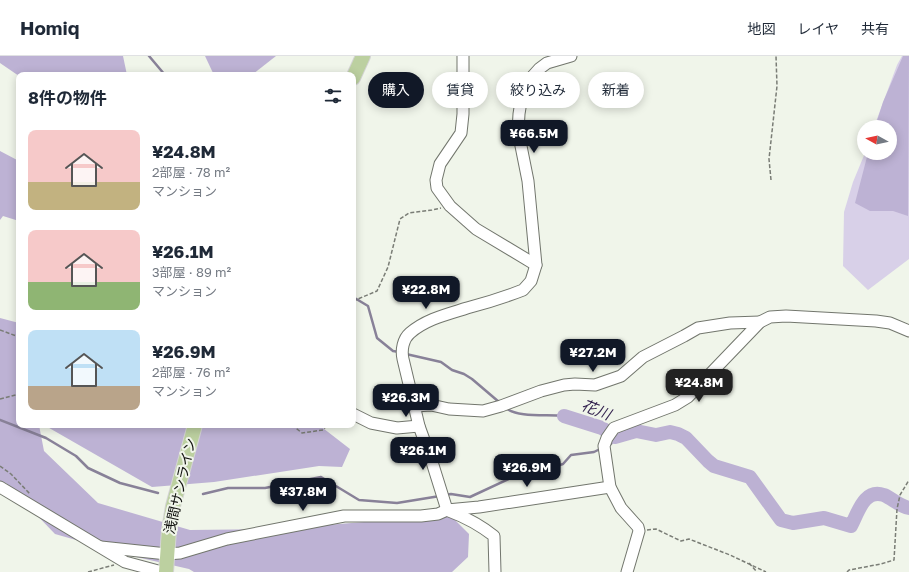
<!DOCTYPE html>
<html lang="ja">
<meta charset="utf-8">
<style>
body{margin:0;font-family:"Golos Text","Noto Sans JP",sans-serif;background:#f6f6f7;color:#1f2937;height:100vh;display:flex;flex-direction:column;font-size:15px;white-space:nowrap}
*{box-sizing:border-box;margin:0}
p{font-size:13px;color:#747a83}
.icon{flex:none;width:22px;height:22px;fill:none;stroke:currentColor;stroke-width:2;stroke-linecap:round;stroke-linejoin:round}
.map{position:relative;flex:1;overflow:hidden}
.sheet{position:absolute;left:16px;top:16px;width:340px;height:356px;display:flex;flex-direction:column;background:#fff;border-radius:8px;box-shadow:0 2px 10px #0003}
.sheet>*{flex:none}
.guide{position:absolute;left:368px;top:16px;width:380px;height:36px;display:flex;gap:8px}
.needle{width:26px;rotate:278deg}
.tools{position:absolute;left:857px;top:64px;display:grid;gap:8px}
.tools a{display:grid;place-items:center;width:40px;height:40px;border-radius:50%;background:#fff;box-shadow:0 2px 10px #0003;font-size:20px}
.price{position:absolute;translate:-50% -34px;padding:0 9px;border-radius:8px;background:#111827;color:#fff;font-size:13px;line-height:26px;filter:drop-shadow(0 1px 2px #0008)}
.price::after{content:'';position:absolute;left:50%;top:24px;width:12px;height:9px;margin-left:-6px;background:inherit;clip-path:polygon(0 0,100% 0,50% 100%)}
.price.selected{background:#222;color:#fff}
ul{padding:0;list-style:none}
li{display:flex;align-items:center;gap:12px;height:100px;padding:0 12px}
li span{display:grid;place-items:center;flex:none;width:112px;height:80px;border-radius:8px;color:#555}
li>.icon{margin-inline-start:auto}
span .icon{width:48px;height:48px;fill:#fffc;stroke-width:1}
li b{font-size:17px}
h2{display:flex;justify-content:space-between;align-items:center;height:48px;padding:0 12px;font-size:17px}
.chip{padding:0 14px;border-radius:18px;background:#fff;box-shadow:0 2px 10px #0003;font-size:14px;line-height:36px}
.chip.selected{background:#111827;color:#fff}
header{display:flex;align-items:center;gap:24px;box-sizing:border-box;height:56px;padding:0 20px;background:#fff;border-bottom:1px solid #e0e1e3}
header strong{font-size:19px}
nav{display:flex;gap:22px;margin-inline-start:auto;font-size:14px}
.map>svg:first-child{display:block}
.green{fill:#d8d0e8}
.forest{fill:#bdb2d4}
.lines{fill:none;stroke-linecap:round;stroke-linejoin:round}
.stream{stroke:#888198;stroke-width:2.5}
.river{stroke:#bcb1d3;stroke-width:14}
.minor-casing{stroke:#72766d;stroke-width:13}
.major-casing{stroke:#d4d4d4;stroke-width:16}
.path{stroke:#7a7d76;stroke-width:1.5;stroke-dasharray:4 2;stroke-linecap:butt}
.minor{stroke:#fff;stroke-width:11}
.major{stroke:#bcd0a0;stroke-width:14}
.labels{text-anchor:middle;stroke-width:4;stroke-linejoin:round;paint-order:stroke}
.street-label{font-size:14px;fill:#10110e;stroke:#f0f5ea}
.water-label{font-size:15px;font-style:italic;fill:#352450;stroke:#f0f5ea}
</style>
<header>
<strong>Homiq</strong>
<nav><a>地図</a><a>レイヤ</a><a>共有</a></nav>
</header>
<div class="map">
<svg width="909" height="516" viewBox="0 0 909 516">
<rect width="100%" height="100%" fill="#f0f5ea"/>
<polygon class="green" points="902,0 909,0 909,203 868,234 843,210 844,156 853,126 865,97 890,97 890,71 874,71 897,9"/>
<g class="forest">
<polygon points="0,0 123,0 127,19 19,19 19,20 0,7"/>
<polygon points="205,0 276,0 253,18 213,17"/>
<polygon points="903,0 909,0 908,160 893,155 870,155 855,147 868,97 890,97 890,71 875,71 883,46"/>
<polygon points="0,95 19,105 19,165 3,160 0,164"/>
<polygon points="0,262 19,267 19,369 39,369 44,395 98,447 190,474 276,473 364,466 451,460 469,478 468,501 452,516 194,516 189,513 132,500 55,478 6,427 0,426"/>
<polygon points="44,369 319,369 350,393 342,411 319,410 214,426 152,431"/>
</g>
<g class="lines">
<g class="stream">
<polyline points="149,0 165,19"/>
<polyline points="353,241 368,250 377,282 393,295 399,296"/>
<polyline points="406,298 441,306 452,314 464,318 472,323 499,346"/>
<path d="M506 352C518 362 548 358 564 360"/>
<polyline points="0,364 46,382 76,400 88,412 120,427 158,437"/>
<polyline points="608,389 611,388 615,381"/>
<polyline points="203,438 228,432 265,432 321,421 359,444 397,447 440,440"/>
<polyline points="445,439 451,438 470,441 517,419 537,416 563,408 571,399 594,396 602,392"/>
</g>
<path class="river" d="M564 360 602 372 615 381 636 375 656 379 670 376 678 378 686 382 708 405 714 410 750 421 781 464 793 467 824 462 851 470C858 457 864 432 884 439 893 443 899 450 909 452"/>
<defs>
<g id="minor">
<polyline points="463,0 463,58 461,77 440,108 436,124 437,132 450,150 476,173 536,209"/>
<polyline points="415,350 431,349 449,353 483,355 501,350 541,335 564,329 575,328 595,329 621,320 643,301 684,280 698,272 730,267 760,266"/>
<polyline points="353,358 371,367 397,372 419,370"/>
<polyline points="0,431 125,506 162,516"/>
<path d="M447 454 432 406 419 370 403 303C401 294 403 283 410 277 426 263 448 258 467 252 486 247 505 241 523 234L531 225 536 209 528 125 518 75 519 58 522 39 530 23 539 13 547 7 571 0"/>
<path d="M449 455C465 461 480 469 494 480L495 516"/>
<polyline points="101,491 167,498 180,497 227,483 344,460 421,460 438,458 447,454 479,451 610,431"/>
<polyline points="627,516 639,475 638,471 621,452 610,431 604,390 607,382 614,372 675,349 688,341 760,266 770,261 786,260 876,265 890,267 909,275"/>
</g>
<g id="major">
<polyline points="353,22 363,0"/>
<polyline points="166,516 169,474 173,450 195,369"/>
</g>
</defs>
<use href="#minor" class="minor-casing"/>
<use href="#major" class="major-casing"/>
<g class="path">
<polyline points="771,124 769,103 777,30 776,0"/>
<polyline points="353,245 377,235 388,211 400,163 409,157 432,154 441,152"/>
<polyline points="0,274 19,281"/>
<polyline points="0,343 19,338"/>
<polyline points="292,369 302,377 323,374 327,369"/>
<polyline points="0,410 11,418 30,438"/>
<polyline points="647,474 656,473 681,485 689,483 730,499 766,516"/>
<polyline points="749,507 757,516"/>
<polyline points="88,516 114,509"/>
<polyline points="847,516 849,514 881,508 894,504 897,453 900,439 909,424"/>
</g>
<use href="#minor" class="minor"/>
<use href="#major" class="major"/>
</g>
<g class="labels">
<g class="street-label">
<text transform="translate(180 430) rotate(-77)" y="5">浅間サンライン</text>
</g>
<g class="water-label">
<text transform="translate(596 354) rotate(21)" y="5">花川</text>
</g>
</g>
</svg>
<div class="tools">
<a><svg class="needle" viewBox="-14 -14 28 28"><path d="M0-13l5 13h-10z" fill="#e53935"/><path d="M0 13l5-13h-10z" fill="#747a83"/></svg></a>
</div>
<b class="price" style="left:534px;top:98px">¥66.5M</b>
<b class="price" style="left:426px;top:254px">¥22.8M</b>
<b class="price" style="left:593px;top:317px">¥27.2M</b>
<b class="price selected" style="left:699px;top:347px">¥24.8M</b>
<b class="price" style="left:406px;top:362px">¥26.3M</b>
<b class="price" style="left:423px;top:415px">¥26.1M</b>
<b class="price" style="left:527px;top:432px">¥26.9M</b>
<b class="price" style="left:303px;top:456px">¥37.8M</b>
<div class="guide">
<a class="chip selected">購入</a>
<a class="chip">賃貸</a>
<a class="chip">絞り込み</a>
<a class="chip">新着</a>
</div>
<section class="sheet">
<h2>8件の物件<svg class="icon" aria-label="filters" viewBox="0 0 24 24"><path d="M4 7h16M4 17h16"/><circle cx="9" cy="7" r="2"/><circle cx="15" cy="17" r="2"/></svg></h2>
<ul>
<li><span style="background:linear-gradient(#f6c9c9 65%,#c2b280 0)"><svg class="icon" aria-label="home" viewBox="0 0 24 24"><path d="M3 11l9-7 9 7M6 9v11h12V9"/></svg></span><div><b>¥24.8M</b><p>2部屋 · 78 m²</p><p>マンション</p></div></li>
<li><span style="background:linear-gradient(#f6c9c9 65%,#8fb573 0)"><svg class="icon" aria-label="home" viewBox="0 0 24 24"><path d="M3 11l9-7 9 7M6 9v11h12V9"/></svg></span><div><b>¥26.1M</b><p>3部屋 · 89 m²</p><p>マンション</p></div></li>
<li><span style="background:linear-gradient(#bfe0f5 70%,#b9a48a 0)"><svg class="icon" aria-label="home" viewBox="0 0 24 24"><path d="M3 11l9-7 9 7M6 9v11h12V9"/></svg></span><div><b>¥26.9M</b><p>2部屋 · 76 m²</p><p>マンション</p></div></li>
</ul>
</section>
</div>
